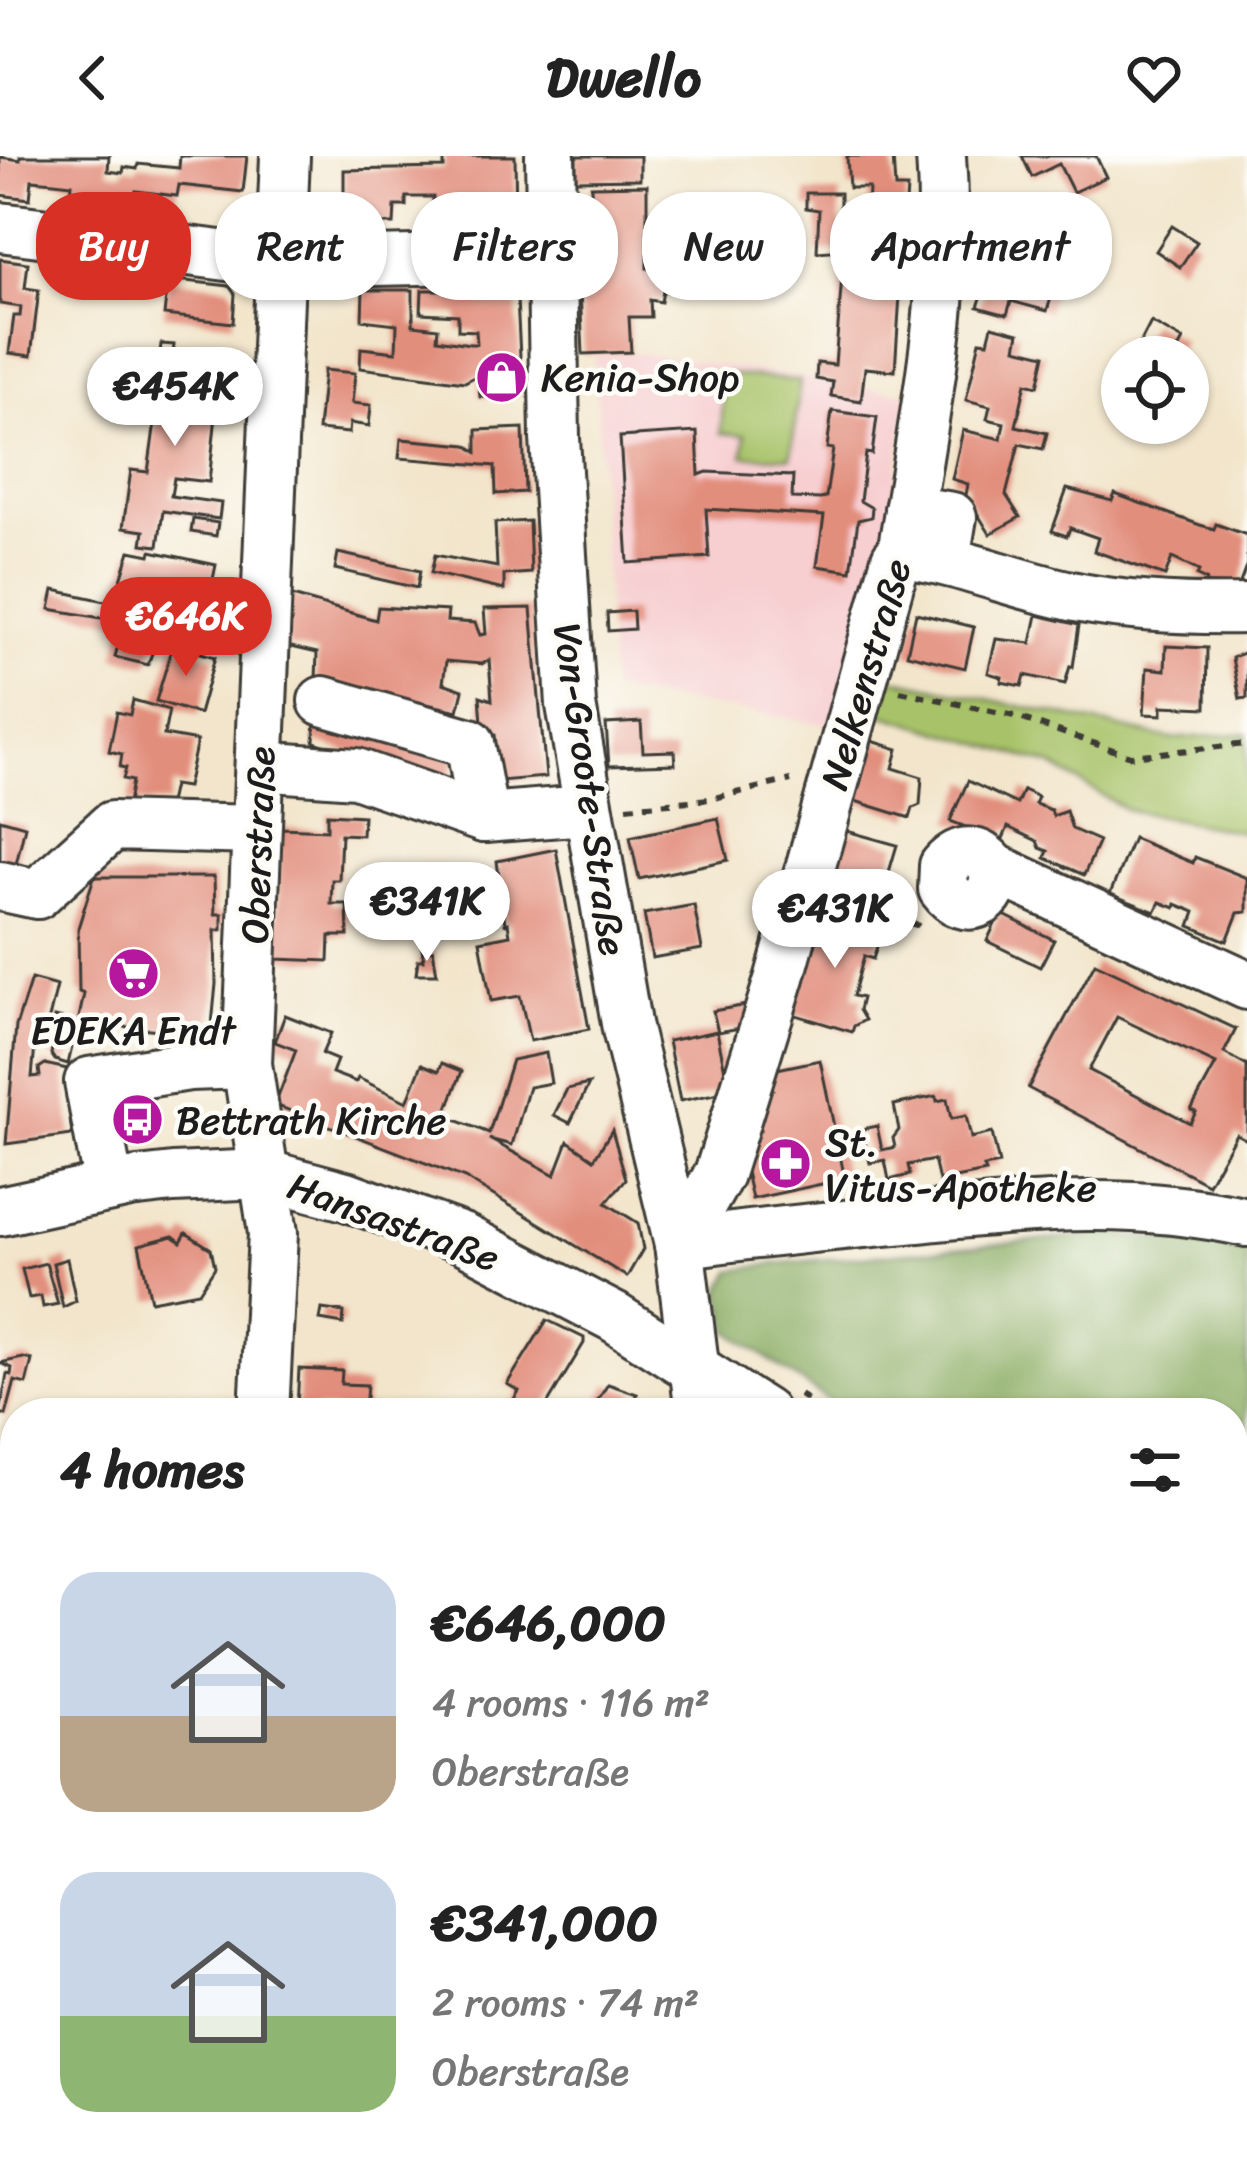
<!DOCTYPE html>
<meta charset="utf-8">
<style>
body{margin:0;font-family:Sriracha,sans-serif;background:#f6f6f6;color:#222;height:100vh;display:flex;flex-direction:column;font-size:45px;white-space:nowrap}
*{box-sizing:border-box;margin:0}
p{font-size:39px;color:#767676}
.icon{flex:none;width:66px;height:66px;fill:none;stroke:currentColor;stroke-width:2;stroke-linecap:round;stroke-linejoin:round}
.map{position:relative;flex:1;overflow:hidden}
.sheet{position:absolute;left:0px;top:1242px;width:1248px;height:768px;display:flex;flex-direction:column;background:#fff;border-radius:48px 48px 0 0;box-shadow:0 3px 9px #0004}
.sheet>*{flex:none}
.top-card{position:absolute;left:36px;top:36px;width:1176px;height:108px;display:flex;gap:24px}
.fabs{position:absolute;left:1101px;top:180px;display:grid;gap:24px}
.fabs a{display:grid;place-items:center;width:108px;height:108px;border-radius:50%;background:#fff;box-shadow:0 3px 9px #0004;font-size:60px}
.price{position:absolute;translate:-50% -102px;padding:0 27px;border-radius:42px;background:#fff;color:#222;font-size:39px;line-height:78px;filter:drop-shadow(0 3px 6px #0008)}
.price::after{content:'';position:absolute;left:50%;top:72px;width:36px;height:27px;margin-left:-18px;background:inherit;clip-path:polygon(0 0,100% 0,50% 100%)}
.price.on{background:#d93025;color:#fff}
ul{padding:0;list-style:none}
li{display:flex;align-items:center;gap:36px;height:300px;padding:0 60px}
li span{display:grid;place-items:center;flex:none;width:336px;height:240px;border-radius:36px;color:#555}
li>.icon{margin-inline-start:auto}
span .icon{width:144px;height:144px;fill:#fffc;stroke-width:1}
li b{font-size:51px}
h2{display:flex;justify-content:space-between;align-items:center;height:144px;padding:0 60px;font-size:51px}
.pill{padding:0 42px;border-radius:48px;background:#fff;box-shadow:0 3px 9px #0004;font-size:42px;line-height:108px}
.pill.on{background:#d93025;color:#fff}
header{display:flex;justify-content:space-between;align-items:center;height:156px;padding:0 60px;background:#fff;font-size:54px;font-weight:800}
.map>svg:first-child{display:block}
.built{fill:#f7cfd1}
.green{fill:#a7c268;stroke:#626f42;stroke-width:3}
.forest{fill:#85a85c;stroke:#50623c;stroke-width:3}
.building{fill:#e28e7d;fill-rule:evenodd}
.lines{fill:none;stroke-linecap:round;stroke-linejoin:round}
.minor-casing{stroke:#3c3a36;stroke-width:54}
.path{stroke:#3c3a36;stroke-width:6;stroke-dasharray:9 9;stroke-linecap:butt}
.minor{stroke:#fff;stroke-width:48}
.labels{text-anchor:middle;stroke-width:9;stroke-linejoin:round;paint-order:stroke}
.poi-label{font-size:39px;fill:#1c1c1c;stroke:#fdfcf7;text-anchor:start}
.street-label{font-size:39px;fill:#1c1c1c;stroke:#fdfcf7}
</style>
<header><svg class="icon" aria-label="back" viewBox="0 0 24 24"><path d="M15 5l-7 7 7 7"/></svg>Dwello<svg class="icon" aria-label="heart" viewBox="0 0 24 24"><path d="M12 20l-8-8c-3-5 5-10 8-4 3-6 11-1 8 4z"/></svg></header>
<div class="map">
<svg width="1247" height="2010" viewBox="0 0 1247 2010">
<rect width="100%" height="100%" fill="#fdfcf7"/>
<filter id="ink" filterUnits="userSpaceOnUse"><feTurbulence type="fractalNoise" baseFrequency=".00833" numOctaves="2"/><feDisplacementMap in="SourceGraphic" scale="24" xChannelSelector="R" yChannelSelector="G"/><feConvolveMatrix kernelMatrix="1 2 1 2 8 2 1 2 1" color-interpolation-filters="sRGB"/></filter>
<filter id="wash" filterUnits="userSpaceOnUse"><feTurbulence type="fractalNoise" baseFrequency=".004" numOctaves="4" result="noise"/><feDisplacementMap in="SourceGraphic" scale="48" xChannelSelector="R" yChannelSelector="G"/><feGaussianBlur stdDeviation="2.7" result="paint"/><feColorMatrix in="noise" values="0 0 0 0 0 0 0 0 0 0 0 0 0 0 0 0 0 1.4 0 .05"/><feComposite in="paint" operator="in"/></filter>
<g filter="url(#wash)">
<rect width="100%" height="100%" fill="#f2e5cb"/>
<polygon class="built" points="640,197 908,238 884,407 837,570 611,534 595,200"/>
<g class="green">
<polygon points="725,218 800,225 791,301 743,300 746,279 721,277"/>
<polygon points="882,520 1171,583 1247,577 1247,677 1127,654 1051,609 871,555"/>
</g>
<polygon class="forest" points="1113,1078 1215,1089 1247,1097 1247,1478 1233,1473 1233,1257 846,1257 730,1176 721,1135 732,1115 772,1108"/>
<g id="blocks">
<g class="building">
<polygon points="20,0 109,0 108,15 123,17 124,11 137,13 138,8 179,12 180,0 247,0 243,36 179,29 177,40 136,35 134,55 70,48 72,28 54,26 32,24 30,43 0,39 0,1 20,4"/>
<polygon points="444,0 515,0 516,61 507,69 459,69 458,61 441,61 441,48 433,48 433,41 406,41 406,50 395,50 394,68 344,68 344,14 444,12"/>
<polygon points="576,0 640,0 640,23 576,24"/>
<polygon points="847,0 893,0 895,32 907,32 895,215 865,212 861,245 831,240 833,226 816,223 817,207 835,209 844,94 817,96 819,54 806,52 806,37 840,37 840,68 867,76 869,32 849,32"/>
<polygon points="1022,0 1096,0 1106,21 1073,36 1059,8 1032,21"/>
<polygon points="647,29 647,112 681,119 678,137 663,135 661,146 650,144 651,161 629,161 631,196 583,198 579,112 592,112 591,30"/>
<polygon points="749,45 758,46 757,56 761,56 759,92 746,91"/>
<polygon points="1172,70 1197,86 1180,111 1156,95"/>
<polygon points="1045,81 1074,90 1070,105 1063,103 1047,155 1011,145 1007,159 978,151 1001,84 1041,96"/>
<polygon points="0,103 28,107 25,132 39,134 31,200 9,197 14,160 20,160 21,151 0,148"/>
<polygon points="168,123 229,130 235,138 233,167 164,159"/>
<polygon points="363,134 413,134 413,169 438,172 437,183 470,188 477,188 476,175 458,174 458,159 421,157 422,134 508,134 517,143 522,239 480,241 478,219 465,226 360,212 361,192 396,196 397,168 362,164"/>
<polygon points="1151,166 1183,184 1176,197 1184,201 1133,201"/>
<polygon points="992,170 1019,177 1016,192 1045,199 1038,230 1026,227 1016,270 1047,277 1043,293 1019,288 1006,339 1020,361 990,378 966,339 968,328 952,323 963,274 1001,283 1004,267 987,263 990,250 966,244 980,185 988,186"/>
<polygon points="161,188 174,189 171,216 220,221 209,326 174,322 171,340 221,347 219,363 163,355 158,390 142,388 144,375 123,372 131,314 148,316 159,237 146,236 149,213 158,214"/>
<polygon points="324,214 355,217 352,247 371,249 369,270 350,267 349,277 318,274"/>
<polygon points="832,255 877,261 872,298 866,297 860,345 872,352 871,361 858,364 851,415 817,410 824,360 706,353 709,401 628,407 620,281 697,276 699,319 707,316 793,320 792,342 821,343 826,341 833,293 827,292"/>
<polygon points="523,272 525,336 496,338 495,310 399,302 401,283 467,289 477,296 477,274"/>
<polygon points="1067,333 1112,345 1115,338 1200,369 1214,373 1216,368 1247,379 1247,408 1237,435 1205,427 1206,424 1197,420 1199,415 1172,402 1165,420 1094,395 1098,382 1070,372 1067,380 1052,375"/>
<polygon points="193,363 218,367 216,380 191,376"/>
<polygon points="529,365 531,417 504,419 504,434 431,417 435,399 497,411 495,367"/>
<polygon points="130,395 150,399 151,395 216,409 203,471 161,461 164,449 116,439"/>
<polygon points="338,397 420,415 417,432 335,413"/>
<polygon points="54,434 147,454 145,470 160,473 148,509 115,501 124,466 50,453"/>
<polygon points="289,439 376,464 378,451 448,455 447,465 475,467 480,479 486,478 484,453 531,452 546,621 500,625 495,579 483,580 480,540 492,544 489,504 482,508 446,505 443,527 463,534 458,555 316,523 317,497 287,490"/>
<polygon points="633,455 634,473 608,475 607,457"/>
<polygon points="916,457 974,471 965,512 907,498"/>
<polygon points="1037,459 1079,469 1073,511 1070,510 1065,528 1025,519 1022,530 1001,526 1002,521 988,517 996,483 1031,487"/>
<polygon points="173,489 215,501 199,558 156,545"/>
<polygon points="1166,490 1207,492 1206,552 1162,550 1162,559 1144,558 1147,512 1165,514"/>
<polygon points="1247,495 1247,542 1240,543 1232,502"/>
<polygon points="133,544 169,554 164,579 197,585 187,631 173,629 169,647 128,647 132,625 123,623 126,612 120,611 122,598 109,595 117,556 130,559"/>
<polygon points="315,558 456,601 448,627 314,586"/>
<polygon points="641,566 643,596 674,595 675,608 609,610 606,568"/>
<polygon points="872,585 898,593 893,612 922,621 920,649 913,652 910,662 855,645"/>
<polygon points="968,625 1017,648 1023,634 1038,641 1035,648 1051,654 1053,660 1066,655 1072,673 1099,685 1084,719 1045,702 1048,695 1040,692 1037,685 1008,671 1002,685 950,665"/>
<polygon points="327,658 363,660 362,679 341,678 339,724 332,724 331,748 347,748 348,780 330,780 329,805 276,803 281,672 327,674"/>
<polygon points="718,662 728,704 639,723 630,681"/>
<polygon points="0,663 25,670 13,721 0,717"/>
<polygon points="843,674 897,689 884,733 867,728 861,747 831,739 837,719 831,717"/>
<polygon points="1133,682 1193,707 1195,701 1247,722 1247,756 1238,757 1227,785 1190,770 1195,756 1176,748 1175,752 1160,746 1155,756 1110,738"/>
<polygon points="556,693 589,873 530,885 520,840 491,845 480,785 510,779 508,767 505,768 497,705"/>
<polygon points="94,721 214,721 215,758 222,758 222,774 215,774 216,828 211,879 78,866 84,838 79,836 78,772"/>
<polygon points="694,749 702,793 652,802 644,758"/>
<polygon points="820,754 883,772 873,803 864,800 853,840 862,842 859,854 865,864 854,870 852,876 789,857"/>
<polygon points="1000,757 1054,784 1040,811 987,785"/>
<polygon points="422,793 433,794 437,818 416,818 418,804 424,804"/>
<path d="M1095 807 1236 873 1224 897 1247 910V984L1236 978 1208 1028 1028 932ZM1117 861 1216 908 1191 954 1196 956 1190 967 1089 914Z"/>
<polygon points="31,823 57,830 42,891 35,889 32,921 40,920 39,912 45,908 67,913 65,924 72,979 6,988 16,870"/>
<polygon points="758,847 751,870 718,876 713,855"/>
<polygon points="285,859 331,877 322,898 337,904 332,917 356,926 358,922 407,946 422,908 439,915 442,907 462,915 445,960 489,977 512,904 546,897 551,927 529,931 512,989 489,983 555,1019 568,985 594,1003 612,974 626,1023 606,1047 638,1067 643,1093 627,1121 465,1022 275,949 296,894 275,886"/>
<polygon points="54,861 78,866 68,908 55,904 51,898 56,874 51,873"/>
<polygon points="717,875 729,935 680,945 668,885"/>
<polygon points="820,904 845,1023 752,1043 741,993 746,977 760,974 755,950 758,936 773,933 768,915"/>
<polygon points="589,928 570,967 554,959 567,933"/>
<polygon points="936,940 937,945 947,943 951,963 966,960 971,982 992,977 999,1008 984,1011 986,1016 939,1025 934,1004 908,1009 910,1019 889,1024 885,1004 870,1007 862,973 877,970 882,994 895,991 893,982 899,974 894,949"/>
<polygon points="186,1077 211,1093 215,1111 199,1136 151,1145 139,1089 173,1080 181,1086"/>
<polygon points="67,1103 76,1145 63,1151 53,1107"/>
<polygon points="46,1107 58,1148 43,1151 41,1140 29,1142 22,1113"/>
<polygon points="322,1153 344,1156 343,1168 320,1164"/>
<polygon points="547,1164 584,1182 584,1187 542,1257 505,1257 519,1235 507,1228"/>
<polygon points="23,1202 32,1204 26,1228 15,1225 6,1259 0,1257 7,1218 11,1219 12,1212 0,1207"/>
<polygon points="299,1213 342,1215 341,1228 367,1229 365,1255 297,1252"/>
<polygon points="608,1228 637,1238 634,1243 657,1257 590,1257"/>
<rect x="166" y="1251" width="61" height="6"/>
<polygon points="1233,1667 1247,1668 1247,1791 1233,1790"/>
<polygon points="1233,1876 1247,1877 1244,1947 1233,1946"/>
<polygon points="0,1900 15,1908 15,1987 6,1984 14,1967 0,1960"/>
<polygon points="1233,1978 1247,1979 1247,2008 1194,2003 1195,1995 1233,1995"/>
<polygon points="113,1995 155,1995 153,2009 132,2006 131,2010 95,2010 96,2002 111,2005"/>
<polygon points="221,1995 287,1995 285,2009 219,2010"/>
<polygon points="584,1995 650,1995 648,2010 582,2010"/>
<polygon points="899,1995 1040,1995 1038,2010 897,2010"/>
</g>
</g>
</g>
<g filter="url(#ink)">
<use href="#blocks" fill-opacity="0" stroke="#3c3a36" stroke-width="3"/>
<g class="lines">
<defs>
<g id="minor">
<polyline points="550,0 555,282 571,549 627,873 679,1088 700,1257"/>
<polyline points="0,71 283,107 551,101"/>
<polyline points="909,354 952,361 945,403"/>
<path d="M902 397C964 405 1020 431 1081 442 1136 452 1192 454 1247 453"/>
<polyline points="323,545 470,587 484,662"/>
<polyline points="260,610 356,617 484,662 587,654"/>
<path d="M994 712C999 748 964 762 943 733L944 710C961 691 979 692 994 712L1247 829"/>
<polyline points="0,730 37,738 112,670 256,674"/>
<polyline points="109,1031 89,926 189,910 247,908"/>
<polyline points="0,1055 129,1027 173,1022 263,1018 349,1041 462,1082 614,1161 764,1257"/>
<path d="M679 1088 719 1018 780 821 896 403 902 397C924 264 951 135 941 0"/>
<path d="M679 1088C762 1076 844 1069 927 1061 1042 1050 1132 1041 1247 1066"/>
<polyline points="264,1257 273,1077 247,908 285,0"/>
<polyline points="0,1467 15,1466"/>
<polyline points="1233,1520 1247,1525"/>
<polyline points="191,2010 193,1995"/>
<polyline points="452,2010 454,1995"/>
<polyline points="728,2010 733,1995"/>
</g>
</defs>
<use href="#minor" class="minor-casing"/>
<g class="path">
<polyline points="900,535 1014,560 1131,600 1247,588"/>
<polyline points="627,651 710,643 791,624"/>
<polyline points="842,746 916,769 919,765"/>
<polyline points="800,1239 827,1257"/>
</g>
<use href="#minor" class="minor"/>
</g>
</g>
<defs>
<symbol id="shop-disc" viewBox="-11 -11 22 22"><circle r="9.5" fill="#b5179e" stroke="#fdfcf7"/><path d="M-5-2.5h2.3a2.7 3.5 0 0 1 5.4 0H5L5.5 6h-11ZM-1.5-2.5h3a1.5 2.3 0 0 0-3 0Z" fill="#fff"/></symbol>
<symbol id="supermarket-disc" viewBox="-11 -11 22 22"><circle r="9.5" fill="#b5179e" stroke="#fdfcf7"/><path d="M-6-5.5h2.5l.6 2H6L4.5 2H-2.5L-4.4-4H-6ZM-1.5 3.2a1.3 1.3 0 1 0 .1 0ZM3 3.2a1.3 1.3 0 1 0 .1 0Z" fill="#fff"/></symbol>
<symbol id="bus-disc" viewBox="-11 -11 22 22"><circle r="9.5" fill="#b5179e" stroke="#fdfcf7"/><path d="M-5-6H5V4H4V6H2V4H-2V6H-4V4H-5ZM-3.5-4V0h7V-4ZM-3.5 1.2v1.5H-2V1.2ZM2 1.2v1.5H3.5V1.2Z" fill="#fff"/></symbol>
<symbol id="pharmacy-disc" viewBox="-11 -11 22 22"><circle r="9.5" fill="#b5179e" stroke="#fdfcf7"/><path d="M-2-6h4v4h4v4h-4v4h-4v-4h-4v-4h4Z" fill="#fff"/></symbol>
</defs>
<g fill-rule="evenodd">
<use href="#shop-disc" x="472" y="192" width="59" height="59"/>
<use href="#supermarket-disc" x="104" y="788" width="59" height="59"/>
<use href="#bus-disc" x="108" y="934" width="59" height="59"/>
<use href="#pharmacy-disc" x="756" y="978" width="59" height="59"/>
</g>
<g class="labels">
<g class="poi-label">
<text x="541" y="235">Kenia-Shop</text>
<text x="133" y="888" text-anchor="middle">EDEKA Endt</text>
<text x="176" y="978">Bettrath Kirche</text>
<text x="825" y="1000">St.<tspan x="825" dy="45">Vitus-Apotheke</tspan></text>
</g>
<g class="street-label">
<text transform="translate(865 518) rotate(-74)" y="14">Nelkenstraße</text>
<text transform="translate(591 633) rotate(82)" y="14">Von-Groote-Straße</text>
<text transform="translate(257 689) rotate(-88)" y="14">Oberstraße</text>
<text transform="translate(394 1065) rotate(20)" y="14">Hansastraße</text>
</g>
</g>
</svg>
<div class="fabs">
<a><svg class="icon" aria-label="locate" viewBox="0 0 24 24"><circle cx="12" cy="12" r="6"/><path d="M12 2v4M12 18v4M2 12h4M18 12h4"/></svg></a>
</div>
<b class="price" style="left:175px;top:293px">€454K</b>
<b class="price on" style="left:186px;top:523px">€646K</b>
<b class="price" style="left:427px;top:808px">€341K</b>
<b class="price" style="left:835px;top:815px">€431K</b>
<div class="top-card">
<a class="pill on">Buy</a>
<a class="pill">Rent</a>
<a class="pill">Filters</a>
<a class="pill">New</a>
<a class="pill">Apartment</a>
</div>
<section class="sheet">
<h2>4 homes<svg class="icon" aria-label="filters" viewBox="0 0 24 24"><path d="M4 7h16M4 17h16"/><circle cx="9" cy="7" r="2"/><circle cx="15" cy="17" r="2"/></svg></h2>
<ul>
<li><span style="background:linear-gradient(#c9d6e8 60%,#b9a48a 0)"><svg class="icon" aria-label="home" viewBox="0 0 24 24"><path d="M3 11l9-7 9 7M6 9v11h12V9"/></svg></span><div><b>€646,000</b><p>4 rooms · 116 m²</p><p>Oberstraße</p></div></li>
<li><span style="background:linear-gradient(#c9d6e8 60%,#8fb573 0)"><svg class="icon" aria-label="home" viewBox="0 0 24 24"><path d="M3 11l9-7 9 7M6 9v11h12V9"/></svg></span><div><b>€341,000</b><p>2 rooms · 74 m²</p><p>Oberstraße</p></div></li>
</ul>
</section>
</div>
